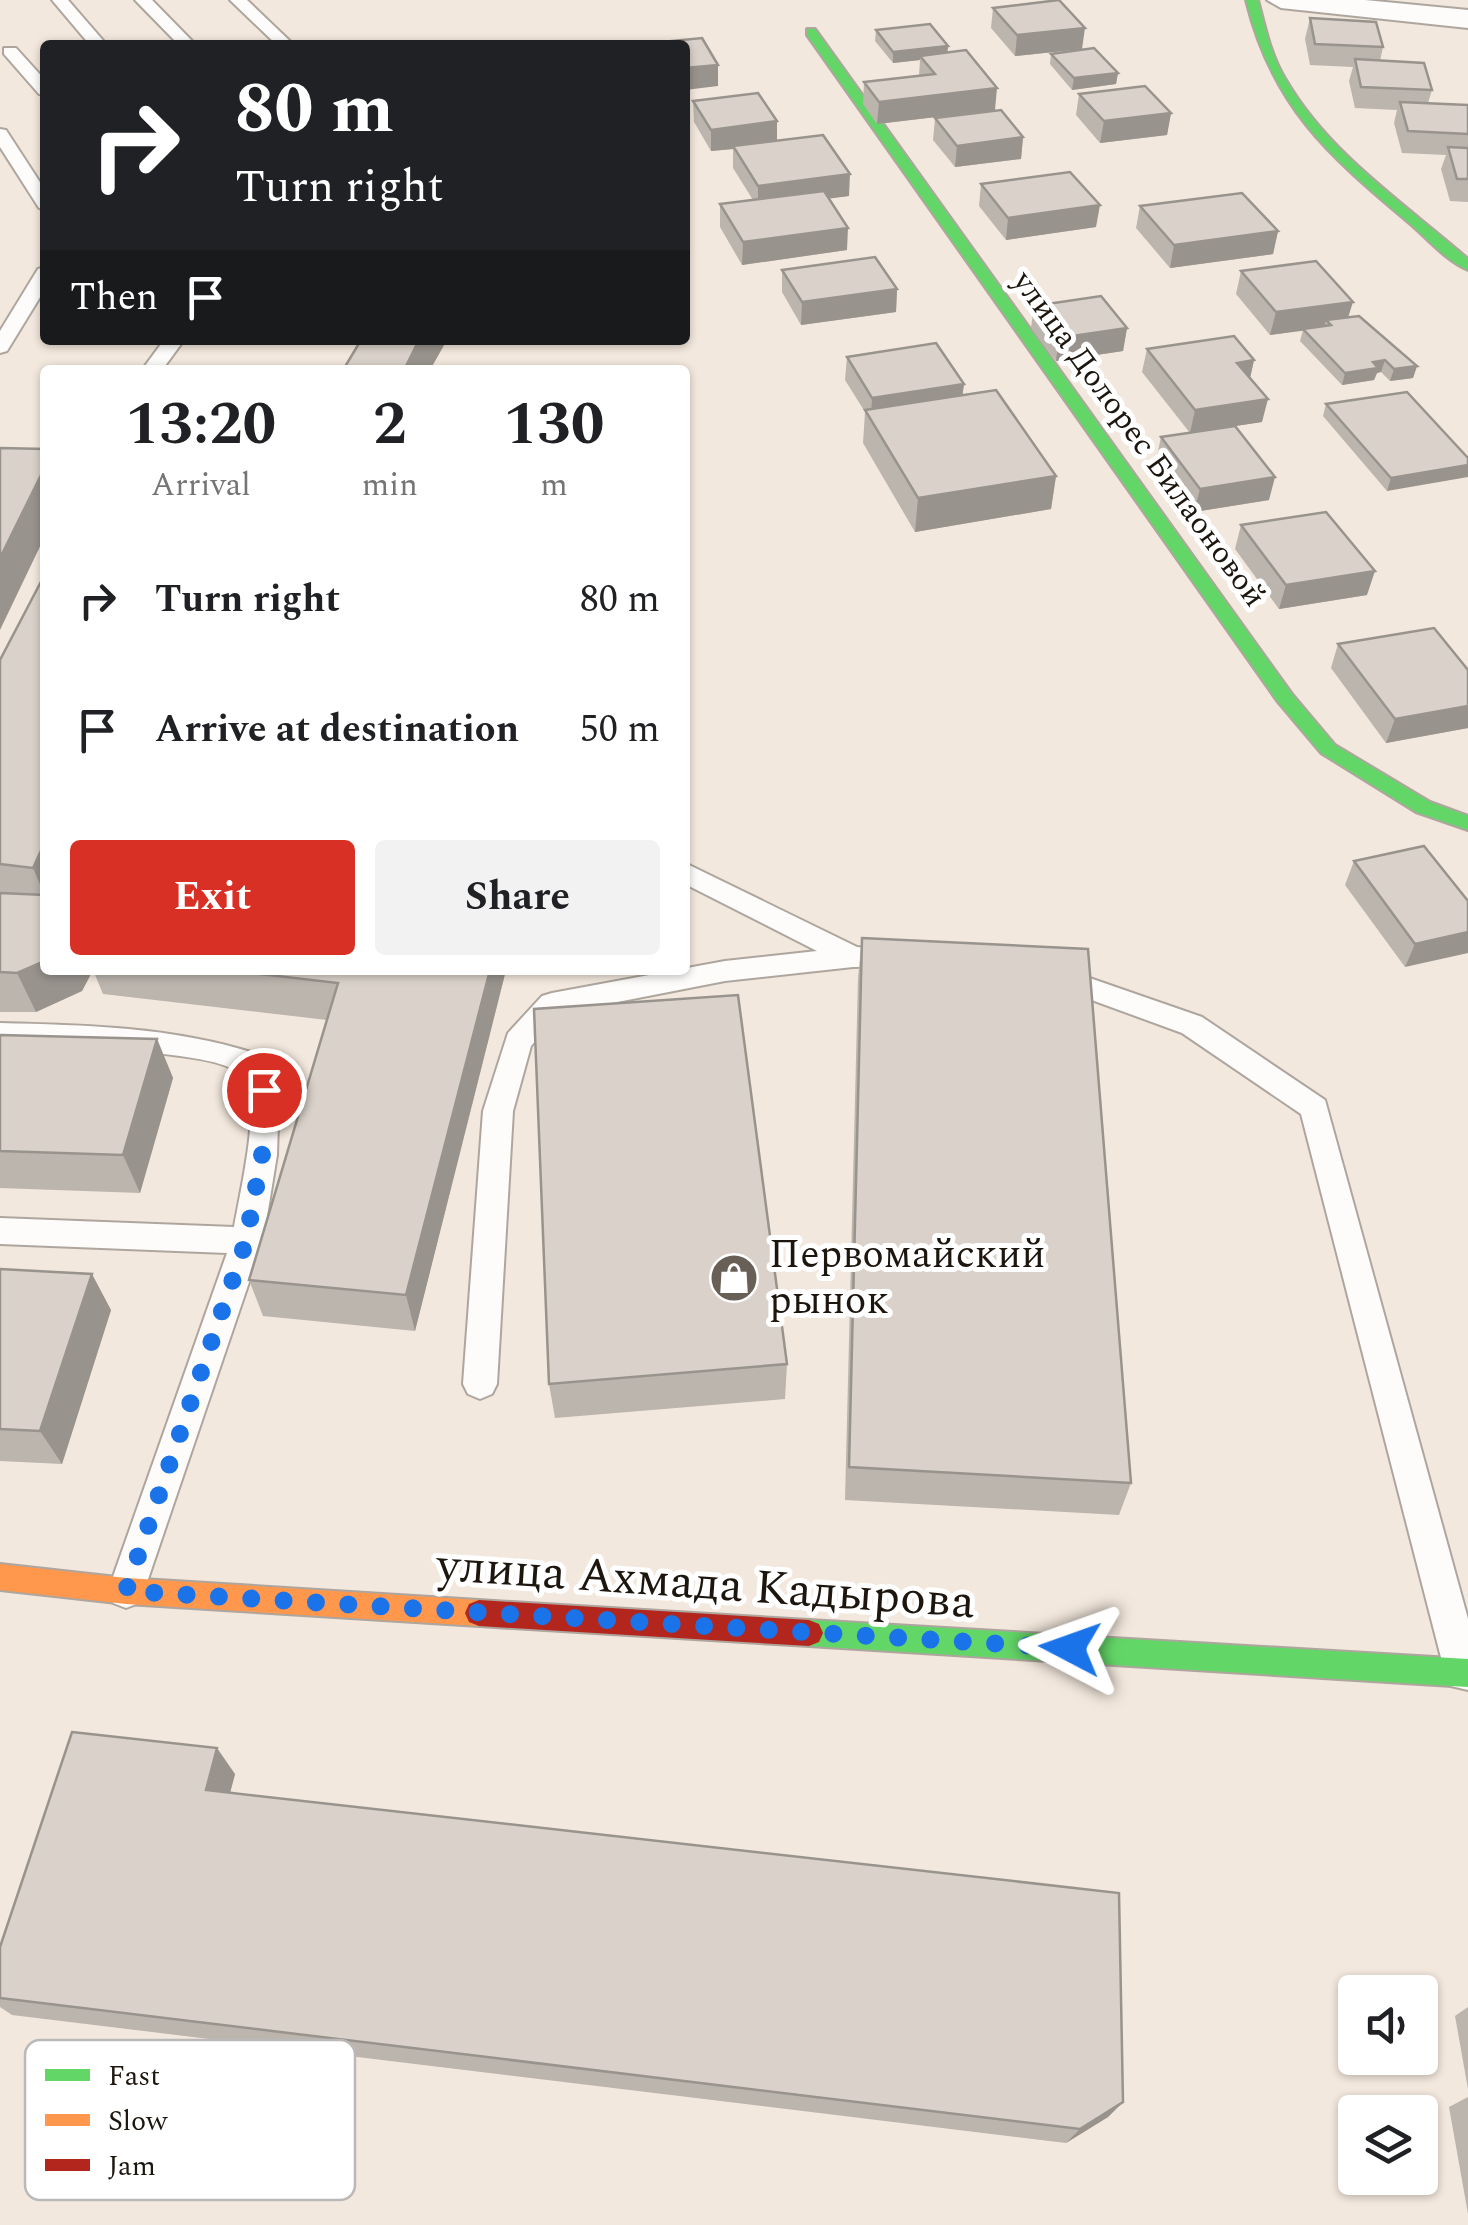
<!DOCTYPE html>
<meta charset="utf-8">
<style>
:root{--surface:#fff;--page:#f2f2f2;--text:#202124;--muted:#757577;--accent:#d93025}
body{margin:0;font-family:Spectral,serif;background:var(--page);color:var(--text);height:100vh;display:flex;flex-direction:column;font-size:38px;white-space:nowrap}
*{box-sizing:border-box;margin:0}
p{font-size:32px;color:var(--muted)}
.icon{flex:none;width:55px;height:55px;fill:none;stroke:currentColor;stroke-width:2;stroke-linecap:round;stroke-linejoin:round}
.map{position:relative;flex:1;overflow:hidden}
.panel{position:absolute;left:40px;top:365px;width:650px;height:610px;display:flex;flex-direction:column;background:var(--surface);border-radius:10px;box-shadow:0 2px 8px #0004}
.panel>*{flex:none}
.hud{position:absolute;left:40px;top:40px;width:650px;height:305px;border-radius:10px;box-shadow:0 2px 8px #0004;background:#202124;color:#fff;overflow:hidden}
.tools{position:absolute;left:1338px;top:1975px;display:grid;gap:20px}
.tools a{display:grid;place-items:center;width:100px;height:100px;border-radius:10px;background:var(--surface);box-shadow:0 2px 8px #0004;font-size:50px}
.pin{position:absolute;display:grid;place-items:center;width:85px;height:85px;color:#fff;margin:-42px;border:5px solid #fff;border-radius:50%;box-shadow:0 2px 10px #0007}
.me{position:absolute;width:110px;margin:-55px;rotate:274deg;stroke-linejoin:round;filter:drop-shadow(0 0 8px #0008)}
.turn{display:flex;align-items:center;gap:35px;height:210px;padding:0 30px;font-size:45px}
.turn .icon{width:130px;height:130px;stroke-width:2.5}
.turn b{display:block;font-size:70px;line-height:85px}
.then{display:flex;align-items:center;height:95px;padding:0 30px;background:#0003;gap:20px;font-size:38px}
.eta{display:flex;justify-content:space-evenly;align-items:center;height:170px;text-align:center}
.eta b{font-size:60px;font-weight:700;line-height:70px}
.cta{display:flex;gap:20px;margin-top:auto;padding:20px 30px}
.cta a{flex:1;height:115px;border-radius:10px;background:var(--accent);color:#fff;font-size:40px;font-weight:700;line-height:115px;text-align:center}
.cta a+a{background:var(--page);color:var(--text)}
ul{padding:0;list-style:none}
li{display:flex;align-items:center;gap:30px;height:130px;padding:0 30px}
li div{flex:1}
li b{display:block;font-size:38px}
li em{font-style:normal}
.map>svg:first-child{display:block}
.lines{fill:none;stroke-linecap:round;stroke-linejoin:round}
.lane-casing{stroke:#aea69e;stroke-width:4}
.street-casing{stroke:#aea69e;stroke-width:4}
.fast-casing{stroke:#aea69e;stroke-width:4}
.slow-casing{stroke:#aea69e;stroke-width:4}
.jam-casing{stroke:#aea69e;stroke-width:4}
.lane{fill:#fdfcfa;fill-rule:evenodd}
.street{fill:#fdfcfa;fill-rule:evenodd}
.fast{fill:#63d668;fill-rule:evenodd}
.slow{fill:#ff974d;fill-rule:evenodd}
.jam{fill:#b3261e;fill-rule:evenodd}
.wall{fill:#bbb5ae}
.shaded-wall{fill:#99938d}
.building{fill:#dad2ca;stroke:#99938d;stroke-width:2.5}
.route{stroke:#1a73e8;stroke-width:18;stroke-dasharray:0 32.4}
.labels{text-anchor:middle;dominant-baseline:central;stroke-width:10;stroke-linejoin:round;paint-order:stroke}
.far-street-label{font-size:32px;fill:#1d160f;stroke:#fff}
.poi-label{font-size:40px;fill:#1d160f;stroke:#fff;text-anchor:start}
.near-street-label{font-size:48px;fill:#1d160f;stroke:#fff}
.key{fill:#fff;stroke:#bbb9b7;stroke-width:2.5}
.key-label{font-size:28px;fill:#1d160f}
</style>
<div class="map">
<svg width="1468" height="2225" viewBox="0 0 1468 2225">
<rect width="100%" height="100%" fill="#f3e8dd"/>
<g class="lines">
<!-- lane casing -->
<g class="lane-casing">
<g id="lane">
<path d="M52,0H68L107,45H90Z"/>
<path d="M135,0H152L196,45H179Z"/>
<path d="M230,0H247L294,45H277Z"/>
<path d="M4,48H16L45,80V95L39,94L4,54Z"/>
<path d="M0,129L6,130L45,190V209L39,208L0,147Z"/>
<path d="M45,267V289L7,351L0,353V331L38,269Z"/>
<path d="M164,340H184L162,370H142Z"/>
<path d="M685,863L857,947L911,952L915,959L911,966L853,967L725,981L561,1013L531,1046L513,1111L497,1384L492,1394L480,1399L468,1394L463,1384L483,1111L508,1033L542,996L552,993L725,961L817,951L685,884Z"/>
<path d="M1055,966L1202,1017L1325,1100L1468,1619V1690L1451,1686L1445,1673L1301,1114L1182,1033L1045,983L1041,976L1045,969Z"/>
<path d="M0,1023C86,1025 172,1027 254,1053L279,1090L277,1155L263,1241L144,1591L139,1603L126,1608L113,1603L108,1591L227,1253L0,1244V1218L234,1227C239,1198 258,1117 248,1090C246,1086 239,1075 235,1071C212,1050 39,1046 0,1045Z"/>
</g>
</g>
<!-- street casing -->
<g class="street-casing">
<path id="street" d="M1267,0H1365L1468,10V28L1281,8Z"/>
</g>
<!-- fast casing -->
<g class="fast-casing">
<g id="fast">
<path d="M1246,0H1258C1265,27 1271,56 1286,80C1329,154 1405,204 1468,259V270C1446,261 1426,237 1408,222C1327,154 1272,106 1246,0Z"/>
<path d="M807,29H815L1292,694L1335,745L1430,802L1468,816V830L1416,812L1321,753L1278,702L807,35Z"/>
<path d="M809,1620L1468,1659V1687L809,1646L799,1642L795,1633L799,1624Z"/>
</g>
</g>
<!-- slow casing -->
<g class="slow-casing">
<path id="slow" d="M0,1564L126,1578L479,1600L489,1604L493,1613L489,1622L479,1626L126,1604L0,1590Z"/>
</g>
<!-- jam casing -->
<g class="jam-casing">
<path id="jam" d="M479,1600L809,1620L819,1624L823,1633L819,1642L809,1646L479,1626L469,1622L465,1613L469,1604Z"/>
</g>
<!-- lane -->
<use href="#lane" class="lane"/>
<!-- street -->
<use href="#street" class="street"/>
<!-- fast -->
<use href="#fast" class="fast"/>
<!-- slow -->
<use href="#slow" class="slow"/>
<!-- jam -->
<use href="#jam" class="jam"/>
</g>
<!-- wall -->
<g class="wall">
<path d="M993,8L1082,49L1015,56L991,28Z"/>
<path d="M1310,18L1383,47L1380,61L1432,90L1428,103L1468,105V202L1450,201L1441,169L1446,155L1402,153L1394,123L1397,110L1355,108L1349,81L1353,67L1310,65L1305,39Z"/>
<path d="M876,30L948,46L947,52L995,110L877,124L863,104L864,82L919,76L920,60L893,63L875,41Z"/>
<path d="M1051,54L1118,73L1116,84L1072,90L1050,64Z"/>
<path d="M1079,94L1171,113L1167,135L1100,143L1076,115Z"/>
<path d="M693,101L777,121V141L849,196L829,198L847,250L742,265L720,227V204L753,200L733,168V149L711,151L694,122Z"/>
<path d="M935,118L1023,137L1021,159L955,167L933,140Z"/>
<path d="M981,184L1096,227L1006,240L979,206Z"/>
<path d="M1140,206L1278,231L1273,254L1170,268L1136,228Z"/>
<path d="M782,270L897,289L896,312L801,325L782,292Z"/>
<path d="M1241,271L1349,317L1417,366L1413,378L1390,381L1381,372L1377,373L1374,380L1342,385L1300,341L1303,330L1270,335L1236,294Z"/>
<path d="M1034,306L1127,328L1123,351L1056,361L1031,328Z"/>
<path d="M1147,349L1254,360L1250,378L1262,422L1235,426L1269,500L1194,512L1156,461L1161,437L1190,433L1142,372Z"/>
<path d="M847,357L964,384L962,395L1056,476L1051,509L915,532L863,443L865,412L845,380Z"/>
<path d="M1326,404L1468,458L1387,491L1323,416Z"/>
<path d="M1241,525L1367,595L1279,609L1235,549Z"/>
<path d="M45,574V970H506L415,1331L263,1316L249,1280L327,1020L103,994L93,970L82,991L36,1012H0V660Z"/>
<path d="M1338,644L1468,670V728L1386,743L1331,668Z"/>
<path d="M1354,861L1468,901L1405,967L1345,885Z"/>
<path d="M862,938L1131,1483L1119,1515L845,1500L858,978Z"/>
<path d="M0,1035L157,1039L173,1078L140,1193L0,1188Z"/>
<path d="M0,1269L111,1310L62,1464L0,1461Z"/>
<path d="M787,1364L785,1399L555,1418L549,1384Z"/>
<path d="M235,1774L230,1793L1123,2102L1108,2117L1066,2143L12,2015L0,2007V1947Z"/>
<path d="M1468,2007V2089L1455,2016Z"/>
<path d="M1468,2097V2214L1449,2107Z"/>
</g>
<!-- shaded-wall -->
<g class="shaded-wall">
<path d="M1085,28L1082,49L1015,56L1017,35Z"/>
<path d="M948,46L947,57L920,56V60L893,63V52Z"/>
<path d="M718,65V86L685,90V68Z"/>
<path d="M1118,73L1116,84L1072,90L1074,78Z"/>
<path d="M997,88L995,110L877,124L879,102Z"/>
<path d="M1171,113L1167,135L1100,143L1104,121Z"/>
<path d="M777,121V143L733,146V149L711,151V130Z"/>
<path d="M1023,137L1021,159L955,167L957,146Z"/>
<path d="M850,174L849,196L758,208V186Z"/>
<path d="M1100,205L1096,227L1006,240L1008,218Z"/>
<path d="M848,228L847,250L742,265L743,242Z"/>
<path d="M1278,231L1273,254L1170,268L1174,245Z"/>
<path d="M897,289L896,312L801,325L802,302Z"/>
<path d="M1353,302L1346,324L1326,320L1324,328L1270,335L1276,312Z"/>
<path d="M1127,328L1123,351L1056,361L1059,338Z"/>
<path d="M419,340H447L430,370H404Z"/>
<path d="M1254,360L1249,383L1237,363Z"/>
<path d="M1385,360L1381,372L1377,373L1374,380L1342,385L1345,373L1373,362Z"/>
<path d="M1417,366L1413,378L1390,381L1394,369Z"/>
<path d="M964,384L961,407L871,421L872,398Z"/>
<path d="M1268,399L1262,422L1190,433L1195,410Z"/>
<path d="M1468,465V477L1387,491L1391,478Z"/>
<path d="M45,467V536L0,630V558Z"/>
<path d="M1056,476L1051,509L915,532L918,498Z"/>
<path d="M1275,477L1269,500L1194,512L1200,489Z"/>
<path d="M1375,571L1367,595L1279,609L1286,585Z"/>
<path d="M1468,706V728L1386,743L1395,719Z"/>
<path d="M45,842V896L33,868Z"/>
<path d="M1468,932V953L1405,967L1415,944Z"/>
<path d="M45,961V970H93L82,991L36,1012L17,973Z"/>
<path d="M490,970H506L415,1331L406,1295Z"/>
<path d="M157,1039L173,1078L140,1193L123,1155Z"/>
<path d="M92,1274L111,1310L62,1464L40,1431Z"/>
<path d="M217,1748L235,1774L224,1816L206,1790Z"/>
<path d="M1123,2102L1108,2117L1066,2143L1080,2129Z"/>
</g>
<!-- building -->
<g class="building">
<path d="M1059,0L1085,28L1017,35L993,8Z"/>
<path d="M1310,18L1376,22L1383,47L1315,44Z"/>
<path d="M930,24L948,46L893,52L876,30Z"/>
<path d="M702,38L718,65L685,68V45H632Z"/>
<path d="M1094,48L1118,73L1074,78L1051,54Z"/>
<path d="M966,50L997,88L879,102L864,82L935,74L920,56Z"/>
<path d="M1355,59L1424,63L1432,90L1361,87Z"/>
<path d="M1145,86L1171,113L1104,121L1079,94Z"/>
<path d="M758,93L777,121L711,130L693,101Z"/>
<path d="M1400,102L1468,105V134L1408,131Z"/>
<path d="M1001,110L1023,137L957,146L935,118Z"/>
<path d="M823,135L850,174L758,186L733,146Z"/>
<path d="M1448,147L1468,148V179H1457Z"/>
<path d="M1070,172L1100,205L1008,218L981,184Z"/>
<path d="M824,191L848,228L743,242L720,204Z"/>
<path d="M1242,193L1278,231L1174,245L1140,206Z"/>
<path d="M875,257L897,289L802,302L782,270Z"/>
<path d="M1316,261L1353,302L1276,312L1241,271Z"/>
<path d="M1101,296L1127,328L1059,338L1034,306Z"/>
<path d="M1359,316L1417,366L1394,369L1385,360L1373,362L1378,368L1345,373L1303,329L1331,325L1326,320Z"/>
<path d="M1234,336L1254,360L1237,363L1268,399L1195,410L1147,349Z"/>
<path d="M361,340H419L404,370H343Z"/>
<path d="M936,343L964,384L872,398L847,357Z"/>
<path d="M996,390L1056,476L918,498L865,410Z"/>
<path d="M1407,392L1468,458V465L1391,478L1326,404Z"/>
<path d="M1235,426L1275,477L1200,489L1161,437Z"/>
<path d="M0,448L45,449V467L0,558Z"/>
<path d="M1326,512L1375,571L1286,585L1241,525Z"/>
<path d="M45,574V842L33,868L0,864V660Z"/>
<path d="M1434,628L1468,670V706L1395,719L1338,644Z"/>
<path d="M1424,846L1468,901V932L1415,944L1354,861Z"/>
<path d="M0,893L45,895V961L17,973L0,972Z"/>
<path d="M862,938L1088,949L1131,1483L849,1467Z"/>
<path d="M226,970H490L406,1295L249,1280L338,983Z"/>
<path d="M738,995L787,1364L549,1384L534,1009Z"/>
<path d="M0,1035L157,1039L123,1155L0,1151Z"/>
<path d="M0,1269L92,1274L40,1431L0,1429Z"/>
<path d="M72,1732L217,1748L206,1790L1119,1893L1123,2102L1080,2129L0,1998V1947Z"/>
</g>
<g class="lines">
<!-- route -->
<path class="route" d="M264,1090L262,1155L246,1241L126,1591L1070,1648"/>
</g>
<!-- icons -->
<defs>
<g id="shop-disc" transform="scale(2.5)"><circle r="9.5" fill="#686057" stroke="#fff"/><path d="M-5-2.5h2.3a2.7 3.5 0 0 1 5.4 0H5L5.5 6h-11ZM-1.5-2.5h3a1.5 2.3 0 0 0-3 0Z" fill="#fff"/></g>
</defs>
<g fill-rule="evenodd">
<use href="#shop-disc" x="734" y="1278"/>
</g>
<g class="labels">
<!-- far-street labels -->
<g class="far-street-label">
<text transform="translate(1139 439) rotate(54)">улица Долорес Билаоновой</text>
</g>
<!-- poi labels -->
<g class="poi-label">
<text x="769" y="1255">Первомайский<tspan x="769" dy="46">рынок</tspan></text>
</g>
<!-- near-street labels -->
<g class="near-street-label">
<text transform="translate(706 1584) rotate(4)">улица Ахмада Кадырова</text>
</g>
</g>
<!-- legend -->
<rect x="25" y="2040" width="330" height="160" rx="15" class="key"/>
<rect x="45" y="2069" width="45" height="12" fill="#63d668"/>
<rect x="45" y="2114" width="45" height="12" fill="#ff974d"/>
<rect x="45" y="2159" width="45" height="12" fill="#b3261e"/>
<g class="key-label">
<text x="108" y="2085">Fast</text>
<text x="108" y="2130">Slow</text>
<text x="108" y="2175">Jam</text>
</g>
</svg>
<div class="tools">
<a><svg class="icon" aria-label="sound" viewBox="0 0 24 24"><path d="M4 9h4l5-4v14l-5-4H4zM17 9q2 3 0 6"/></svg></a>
<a><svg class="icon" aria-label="layers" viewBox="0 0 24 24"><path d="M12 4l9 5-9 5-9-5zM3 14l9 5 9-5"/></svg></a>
</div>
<div class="pin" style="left:264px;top:1090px;background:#d93025"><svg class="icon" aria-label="arrive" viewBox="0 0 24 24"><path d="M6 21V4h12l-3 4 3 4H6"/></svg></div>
<svg class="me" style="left:1070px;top:1648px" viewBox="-20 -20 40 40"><path d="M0-17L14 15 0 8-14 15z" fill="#1a73e8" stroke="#fff" stroke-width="4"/></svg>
<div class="hud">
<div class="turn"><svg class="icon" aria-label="right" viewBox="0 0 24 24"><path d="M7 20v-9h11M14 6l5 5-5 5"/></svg><div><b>80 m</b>Turn right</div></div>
<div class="then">Then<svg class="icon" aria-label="arrive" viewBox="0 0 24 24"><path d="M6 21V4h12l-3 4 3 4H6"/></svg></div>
</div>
<section class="panel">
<div class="eta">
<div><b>13:20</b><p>Arrival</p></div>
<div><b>2</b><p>min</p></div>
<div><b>130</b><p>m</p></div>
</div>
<ul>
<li><svg class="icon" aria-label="right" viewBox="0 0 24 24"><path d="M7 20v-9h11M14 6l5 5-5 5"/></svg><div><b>Turn right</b></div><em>80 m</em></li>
<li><svg class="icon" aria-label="arrive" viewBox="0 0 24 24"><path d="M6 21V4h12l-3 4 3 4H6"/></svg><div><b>Arrive at destination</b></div><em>50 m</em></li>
</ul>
<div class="cta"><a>Exit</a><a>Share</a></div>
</section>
</div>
